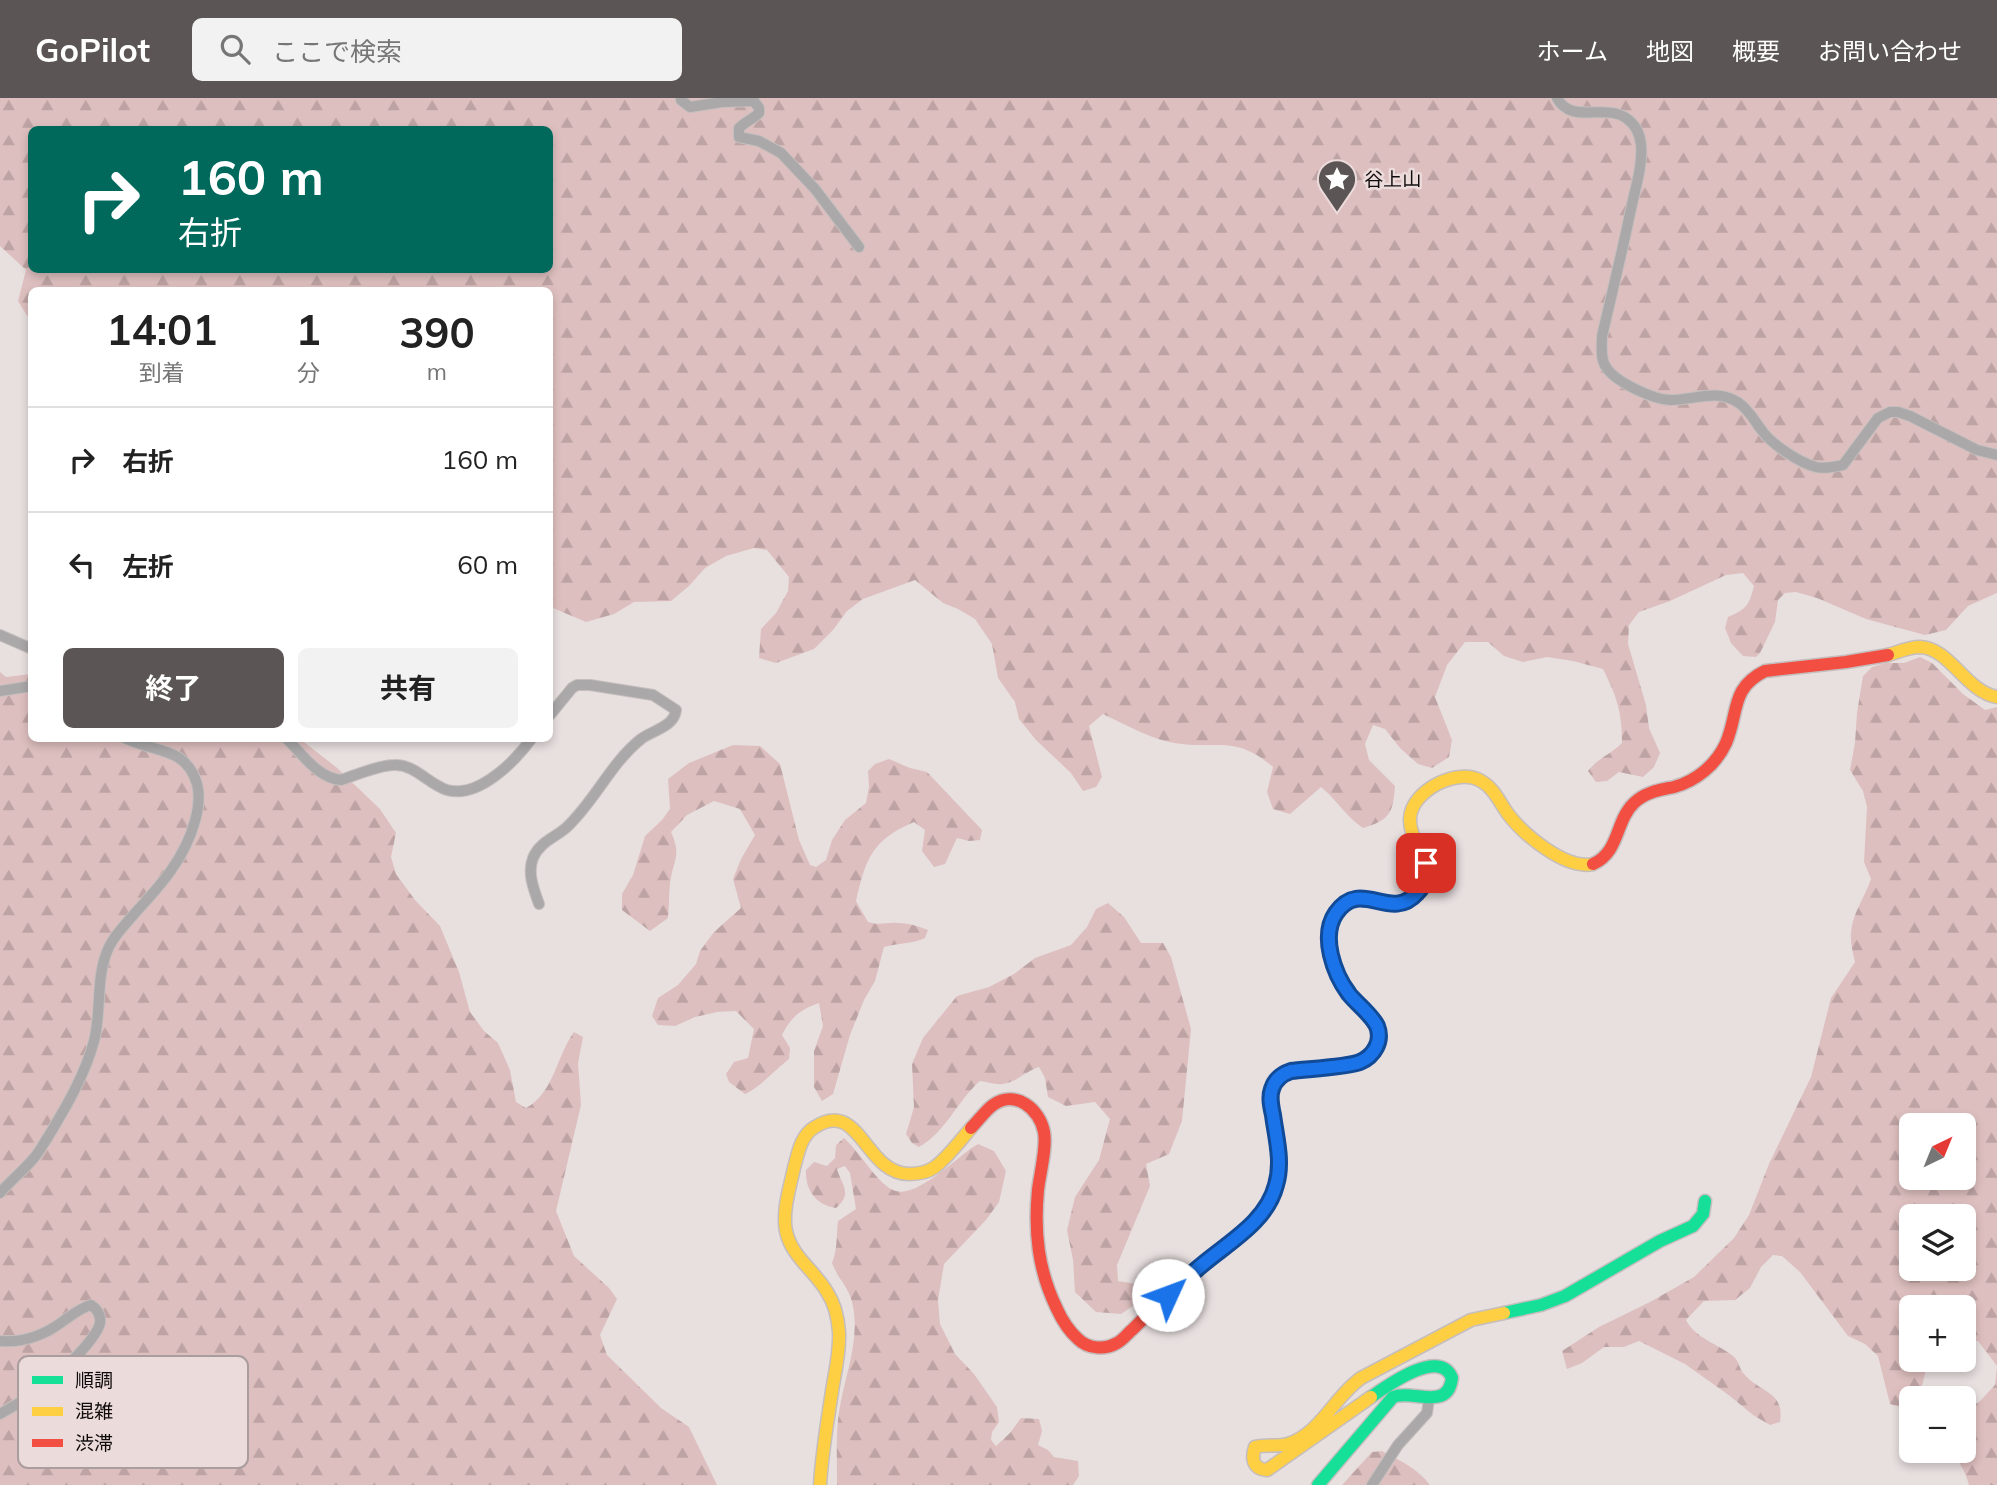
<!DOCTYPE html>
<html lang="ja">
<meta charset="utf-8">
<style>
:root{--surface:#fff;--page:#f2f2f2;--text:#222;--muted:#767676;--line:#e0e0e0;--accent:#5c5555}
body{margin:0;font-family:Mulish,"Noto Sans JP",sans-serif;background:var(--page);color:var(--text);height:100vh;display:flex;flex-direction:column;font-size:26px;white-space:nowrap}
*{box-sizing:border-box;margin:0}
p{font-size:23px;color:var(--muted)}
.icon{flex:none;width:38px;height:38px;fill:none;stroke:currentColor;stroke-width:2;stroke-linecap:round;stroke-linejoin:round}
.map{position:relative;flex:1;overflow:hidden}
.side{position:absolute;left:28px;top:189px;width:525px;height:455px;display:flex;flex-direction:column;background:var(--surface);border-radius:10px;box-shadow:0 4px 10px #0003}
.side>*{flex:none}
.top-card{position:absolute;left:28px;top:28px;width:525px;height:147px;border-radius:10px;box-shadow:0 4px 10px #0003;background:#00695c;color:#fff;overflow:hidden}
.needle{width:46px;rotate:43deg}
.tools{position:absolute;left:1899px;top:1015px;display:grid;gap:14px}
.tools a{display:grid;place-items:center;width:77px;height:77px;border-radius:10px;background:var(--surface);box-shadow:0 4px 10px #0003;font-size:35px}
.pin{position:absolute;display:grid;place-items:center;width:60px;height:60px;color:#fff;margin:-30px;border-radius:14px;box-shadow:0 4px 10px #0006}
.me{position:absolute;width:77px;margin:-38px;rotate:47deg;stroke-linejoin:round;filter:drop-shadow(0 0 5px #0008)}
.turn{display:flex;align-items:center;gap:24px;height:147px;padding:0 35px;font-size:32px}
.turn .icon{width:91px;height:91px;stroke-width:2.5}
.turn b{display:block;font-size:49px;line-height:60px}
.eta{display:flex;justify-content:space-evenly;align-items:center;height:119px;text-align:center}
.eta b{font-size:42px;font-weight:700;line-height:49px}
.action{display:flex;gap:14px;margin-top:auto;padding:14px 35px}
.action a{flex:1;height:80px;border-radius:10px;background:var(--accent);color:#fff;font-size:28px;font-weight:700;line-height:80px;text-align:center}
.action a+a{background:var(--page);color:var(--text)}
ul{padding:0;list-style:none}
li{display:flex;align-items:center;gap:21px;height:105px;padding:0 35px;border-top:2px solid var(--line)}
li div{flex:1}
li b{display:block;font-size:26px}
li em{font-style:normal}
header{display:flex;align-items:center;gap:42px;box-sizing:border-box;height:98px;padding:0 35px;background:var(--accent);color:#fff}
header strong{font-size:33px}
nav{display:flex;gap:38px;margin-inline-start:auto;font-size:24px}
.search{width:490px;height:63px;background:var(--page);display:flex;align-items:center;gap:18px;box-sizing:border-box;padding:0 24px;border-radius:10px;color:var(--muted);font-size:26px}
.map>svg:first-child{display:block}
.forest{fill:url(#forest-firs);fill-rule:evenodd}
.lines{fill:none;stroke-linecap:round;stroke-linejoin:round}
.street-casing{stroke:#c5bebe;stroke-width:12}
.fast-casing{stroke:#c5bebe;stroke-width:15}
.slow-casing{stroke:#c5bebe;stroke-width:15}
.jam-casing{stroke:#c5bebe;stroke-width:15}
.street{stroke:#aba8a9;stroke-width:10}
.fast{stroke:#16e098;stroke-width:12}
.slow{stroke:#ffcf43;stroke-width:12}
.jam{stroke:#f24e42;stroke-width:12}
.route-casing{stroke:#114b97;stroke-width:18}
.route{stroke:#1a73e8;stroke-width:12}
.labels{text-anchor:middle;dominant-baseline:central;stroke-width:5;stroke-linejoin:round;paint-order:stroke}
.poi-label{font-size:19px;fill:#100b0b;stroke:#ecdbdb;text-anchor:start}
.key{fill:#ecdbdb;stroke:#aa9d9d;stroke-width:2}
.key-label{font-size:19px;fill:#100b0b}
</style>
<header>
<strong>GoPilot</strong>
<div class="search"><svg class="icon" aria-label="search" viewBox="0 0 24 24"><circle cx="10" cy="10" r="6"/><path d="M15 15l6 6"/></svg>ここで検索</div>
<nav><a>ホーム</a><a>地図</a><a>概要</a><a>お問い合わせ</a></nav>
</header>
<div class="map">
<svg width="1997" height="1387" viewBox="0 0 1997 1387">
<defs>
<pattern id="forest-firs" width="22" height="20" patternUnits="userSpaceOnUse" patternTransform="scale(1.75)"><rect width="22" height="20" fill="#debfbf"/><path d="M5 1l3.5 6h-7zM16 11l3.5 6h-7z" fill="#bda3a3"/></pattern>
</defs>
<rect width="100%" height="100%" fill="#e8dfdf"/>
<!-- forest -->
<g class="forest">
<path d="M0,0H1997V495L1968,508L1946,532L1925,537L1866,521L1817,500L1796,494L1785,495L1778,502L1775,524L1760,555L1756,559L1743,558L1731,545L1725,530L1728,519C1747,511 1749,507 1754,488L1743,475L1726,477L1670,503L1639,514L1629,527L1628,546L1646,607L1649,630L1660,655L1654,669L1643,679L1619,674L1607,683L1596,684L1588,673C1597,661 1611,656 1622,645C1622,614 1617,599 1603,571L1573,563L1547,559L1523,564L1504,558L1488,544H1465L1447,567L1435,599L1452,642L1449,659L1432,670L1418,666L1400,650L1385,631L1373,627L1365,646L1369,662L1395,688C1393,715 1390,722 1363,730C1346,719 1337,702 1321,689L1290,716L1273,711L1267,694L1273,669C1235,636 1217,652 1174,645C1151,641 1124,626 1103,616L1089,628L1102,679L1096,689L1083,693L1071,675L1036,642L1019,621L1015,604L998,580L992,546L975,521L958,511L943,505L915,482L863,501L847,513L833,532L814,551L776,565L759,560L761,531L776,515L788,493L789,479L767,452L754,450L726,458L705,470L689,488L671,503L634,504L614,516L586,524L553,510L550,507V192H32L31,224L18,203L26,172L0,148ZM32,32H550V172H32Z"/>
<path d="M1920,559L1932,565L1963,596L1985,612L1997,609V1387H1969C1966,1375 1958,1358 1947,1353H1964V1314L1980,1303L1995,1287L1997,1268L1978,1243L1964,1244V1209H1911V1262H1932C1923,1272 1924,1288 1918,1300H1911V1308L1907,1311L1890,1306L1878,1258L1865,1246L1848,1238L1800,1174L1782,1158L1773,1157L1761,1169L1750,1190L1735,1202L1704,1203L1686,1222C1695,1240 1718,1246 1733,1258C1739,1262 1739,1271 1744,1276C1760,1295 1785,1293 1780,1324L1770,1327L1753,1317L1730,1298L1685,1266L1639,1243L1624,1249H1604L1582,1265L1567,1271L1562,1253L1599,1229L1650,1204L1694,1179L1734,1140L1749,1117L1769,1066L1811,979L1831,900L1855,864C1853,855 1850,845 1851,835C1852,816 1865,799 1871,781L1864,764L1867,709L1863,693L1850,672L1855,645L1857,615L1863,578L1872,569L1885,565H1904ZM1964,1027V1080H1911V1027ZM1964,1118V1171H1911V1118Z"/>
<path d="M0,574L6,579L31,576L32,640L300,641L336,669L380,711L396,735L391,759L396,776L415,802L440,828L459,874L470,914L484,933L498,945L510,972L516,1004L526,1010C554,995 556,959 574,934L583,939L578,965L581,1007L556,1113L574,1158L609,1190L617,1201L600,1237L607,1257L661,1310L689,1329L717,1387H0Z"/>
<path d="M733,647L760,648L780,666L799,742L810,767L816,769L826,762L832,742L845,722L866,705L869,689L868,673L875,666L889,661L910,670L927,674L982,732L980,742L969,743L957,740L945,766L934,769L922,753L925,732L914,724C872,742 866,760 856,803L868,824C882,828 885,824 898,825C908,825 918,828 928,832L925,840C912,846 898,845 884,849L875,883L864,902L850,937L833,996L822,1003L814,989V953L823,928L819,905C801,911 790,920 782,937L790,950L789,961C776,971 758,991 745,996L729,984L726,976L734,964L748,960L754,931L736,913L717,914L695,919L675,928L658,927L652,918L658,900L678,887L696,866L700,853L714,834L741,810L733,781L741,761L755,737L740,711L714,703L687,717L671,734C682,758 673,762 670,785C669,797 669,809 668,820L650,833L622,812V796L633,777L645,738L662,722L670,711L668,681L689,665Z"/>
<path d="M1108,805L1124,819L1141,845H1163L1171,859L1191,931L1182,1023L1169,1056L1146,1066L1150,1088L1117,1167L1118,1183L1136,1186L1146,1176L1154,1180L1149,1197L1121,1216L1096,1214L1075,1194L1073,1162L1067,1132L1075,1099L1099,1062L1110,1021L1095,1004L1066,1008L1048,999L1045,980L1039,969C1026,973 1017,984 1003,986C996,987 987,984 980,983C957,1003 946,1034 919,1049L912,1045L906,1036L914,1009L912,966L923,940L957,898L989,889L1014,876L1035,860L1071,847L1087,829L1096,811Z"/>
<path d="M844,1040C859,1053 877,1085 893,1092C916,1103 958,1057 978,1046L994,1053L1006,1073L999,1104L986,1122L944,1166L938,1202L940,1226L955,1256L974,1276L997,1309L999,1324L992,1334L991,1342L996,1348L1010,1335L1021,1320L1039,1321L1042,1333L1038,1347L1048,1352L1054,1359L1078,1363L1079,1378L1073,1387H837C837,1365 836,1343 838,1322C842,1282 862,1244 852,1204C849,1190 837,1179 832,1165C838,1150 836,1139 838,1123L856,1111L850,1075L845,1068L837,1071C842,1088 853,1095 836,1110C816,1107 805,1092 806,1072L814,1064L827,1068L835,1060L836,1047Z"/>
<path d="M1382,1353C1401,1363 1417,1370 1430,1387H1342L1372,1354Z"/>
</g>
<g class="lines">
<!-- street casing -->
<g class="street-casing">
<g id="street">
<path d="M681,0V2L690,9L722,4L754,3L759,10V15C753,21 745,24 739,30V39L759,43L781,55L815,91L859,149"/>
<path d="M1557,0C1572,27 1604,5 1626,20C1635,26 1640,36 1641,47C1643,67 1635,91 1631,111C1622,154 1612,196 1602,238C1602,248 1600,261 1606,269C1615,284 1654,302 1671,302C1695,302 1717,290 1739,305C1750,313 1755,324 1763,334C1773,347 1800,365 1816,369C1824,371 1834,369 1843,367L1878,320L1890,314H1898L1910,318L1977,352L1997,357"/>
<path d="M0,537L32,551"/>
<path d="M0,593L32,588"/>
<path d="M286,640C302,656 318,680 341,682C356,677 379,667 394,667C415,666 428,686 447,692C479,701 516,662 532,640"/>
<path d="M539,806C534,792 527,775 533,760C540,743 557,739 568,728C596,701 611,665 641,641C653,632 674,629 676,612L653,597L590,587H577L572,590L550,617"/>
<path d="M0,1095C10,1083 23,1073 33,1061C39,1055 43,1046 48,1039C66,1009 85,977 94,943C102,913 95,878 109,849C115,836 126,826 135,815C161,787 185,760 195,723C198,712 200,697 197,686C186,648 154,655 125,640"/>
<path d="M0,1243C24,1245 43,1238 62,1224C72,1217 80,1210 91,1207C97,1211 101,1217 100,1225C97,1241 56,1280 42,1290C29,1299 14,1308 0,1316"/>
<path d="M1372,1387L1398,1347L1427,1315L1429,1301"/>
</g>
</g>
<!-- fast casing -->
<g class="fast-casing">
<g id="fast">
<path d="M1504,1215L1541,1207L1565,1198L1660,1143L1693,1128L1703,1116L1705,1103"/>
<path d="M1318,1387L1393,1299C1413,1291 1448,1314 1452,1280C1440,1249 1387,1288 1371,1299"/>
</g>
</g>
<!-- slow casing -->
<g class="slow-casing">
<g id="slow">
<path d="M1888,557C1898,554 1909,549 1920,549C1950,550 1965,593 1997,599"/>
<path d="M1426,776C1426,756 1409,740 1410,720C1412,692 1458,669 1481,683C1494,690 1500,705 1508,716C1524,737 1566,772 1593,766"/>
<path d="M1171,1194L1250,1129L1267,1109L1276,1087L1279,1067L1271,1004L1272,991L1277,982L1288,975L1311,971"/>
<path d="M1371,1299L1267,1372C1253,1371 1251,1361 1255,1349C1266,1346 1277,1349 1288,1346C1320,1336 1335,1298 1361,1280L1471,1222L1504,1215"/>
<path d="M820,1387C822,1353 828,1320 833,1287C836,1270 840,1252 839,1234C838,1220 835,1206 827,1194C815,1173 791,1158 786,1133C782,1113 790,1089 794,1070C798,1055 801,1037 815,1029C860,1000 865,1076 909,1076C918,1076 928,1074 935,1069C948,1059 960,1043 971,1030"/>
</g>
</g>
<!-- jam casing -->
<g class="jam-casing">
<g id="jam">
<path d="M1593,766C1620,754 1615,723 1634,705C1645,694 1660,692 1674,689C1696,683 1716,667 1726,645C1739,615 1730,590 1765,573L1846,564L1888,557"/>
<path d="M1311,971C1339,969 1400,964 1371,921C1362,907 1348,897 1340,883C1332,869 1328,852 1329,836C1330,827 1333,819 1338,811C1359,783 1393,822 1417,795C1422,790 1425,784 1426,776"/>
<path d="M971,1030C978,1023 985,1013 993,1007C1015,991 1040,1011 1044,1034C1047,1049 1040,1075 1038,1092C1034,1134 1038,1172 1057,1211C1062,1222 1069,1233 1078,1241C1088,1251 1105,1252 1117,1245C1123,1242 1128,1235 1133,1231C1146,1218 1158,1206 1171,1194"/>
</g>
</g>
<!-- street -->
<use href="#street" class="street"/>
<!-- fast -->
<use href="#fast" class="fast"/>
<!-- slow -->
<use href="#slow" class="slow"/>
<!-- jam -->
<use href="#jam" class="jam"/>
</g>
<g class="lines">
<!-- route casing -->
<g class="route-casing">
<path id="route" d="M1168,1197C1177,1189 1186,1180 1196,1172C1225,1146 1266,1126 1276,1087C1283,1064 1276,1040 1273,1017C1271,1008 1269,999 1272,991C1275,981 1282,976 1291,973C1307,971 1348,969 1360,964C1374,958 1383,943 1377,928C1371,916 1357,906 1349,896C1334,876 1320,838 1336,815C1361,779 1390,825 1417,795C1426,786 1427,778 1426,765"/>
</g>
<!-- route -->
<use href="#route" class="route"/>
</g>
<!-- icons -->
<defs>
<g id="sight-pin" transform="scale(2.0125)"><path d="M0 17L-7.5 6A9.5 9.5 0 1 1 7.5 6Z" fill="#5c5555" stroke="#ecdbdb"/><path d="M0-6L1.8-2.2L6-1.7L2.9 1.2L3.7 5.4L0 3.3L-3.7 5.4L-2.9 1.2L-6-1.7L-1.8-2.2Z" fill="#fff"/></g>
</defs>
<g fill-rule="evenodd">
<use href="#sight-pin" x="1337" y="81"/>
</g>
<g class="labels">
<!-- poi labels -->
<g class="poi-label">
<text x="1364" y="81">谷上山</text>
</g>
</g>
<!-- legend -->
<rect x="18" y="1258" width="230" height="112" rx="10" class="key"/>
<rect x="32" y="1278" width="31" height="8" fill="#16e098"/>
<rect x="32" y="1309" width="31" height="9" fill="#ffcf43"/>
<rect x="32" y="1341" width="31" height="8" fill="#f24e42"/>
<g class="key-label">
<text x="75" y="1289">順調</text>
<text x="75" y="1320">混雑</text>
<text x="75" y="1352">渋滞</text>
</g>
</svg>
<div class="tools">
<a><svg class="needle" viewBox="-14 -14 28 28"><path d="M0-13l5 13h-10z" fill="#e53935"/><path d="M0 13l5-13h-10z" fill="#767676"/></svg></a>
<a><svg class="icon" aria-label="layers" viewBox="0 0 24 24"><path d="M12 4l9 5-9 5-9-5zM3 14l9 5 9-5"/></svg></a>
<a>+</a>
<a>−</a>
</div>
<div class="pin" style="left:1426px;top:765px;background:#d93025"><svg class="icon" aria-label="arrive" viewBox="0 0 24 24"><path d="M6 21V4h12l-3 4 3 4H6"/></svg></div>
<svg class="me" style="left:1168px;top:1197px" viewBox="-20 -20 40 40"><circle r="19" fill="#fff"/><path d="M0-13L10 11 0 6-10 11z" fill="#1a73e8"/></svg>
<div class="top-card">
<div class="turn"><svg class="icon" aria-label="right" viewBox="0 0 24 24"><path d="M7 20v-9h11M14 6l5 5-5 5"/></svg><div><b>160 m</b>右折</div></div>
</div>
<section class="side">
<div class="eta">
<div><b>14:01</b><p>到着</p></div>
<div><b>1</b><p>分</p></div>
<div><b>390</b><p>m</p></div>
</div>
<ul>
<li><svg class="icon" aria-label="right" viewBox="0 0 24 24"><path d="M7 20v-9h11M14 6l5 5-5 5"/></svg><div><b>右折</b></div><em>160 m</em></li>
<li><svg class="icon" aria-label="left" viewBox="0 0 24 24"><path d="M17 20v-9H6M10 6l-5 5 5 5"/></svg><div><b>左折</b></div><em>60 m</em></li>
</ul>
<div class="action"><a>終了</a><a>共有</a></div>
</section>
</div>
